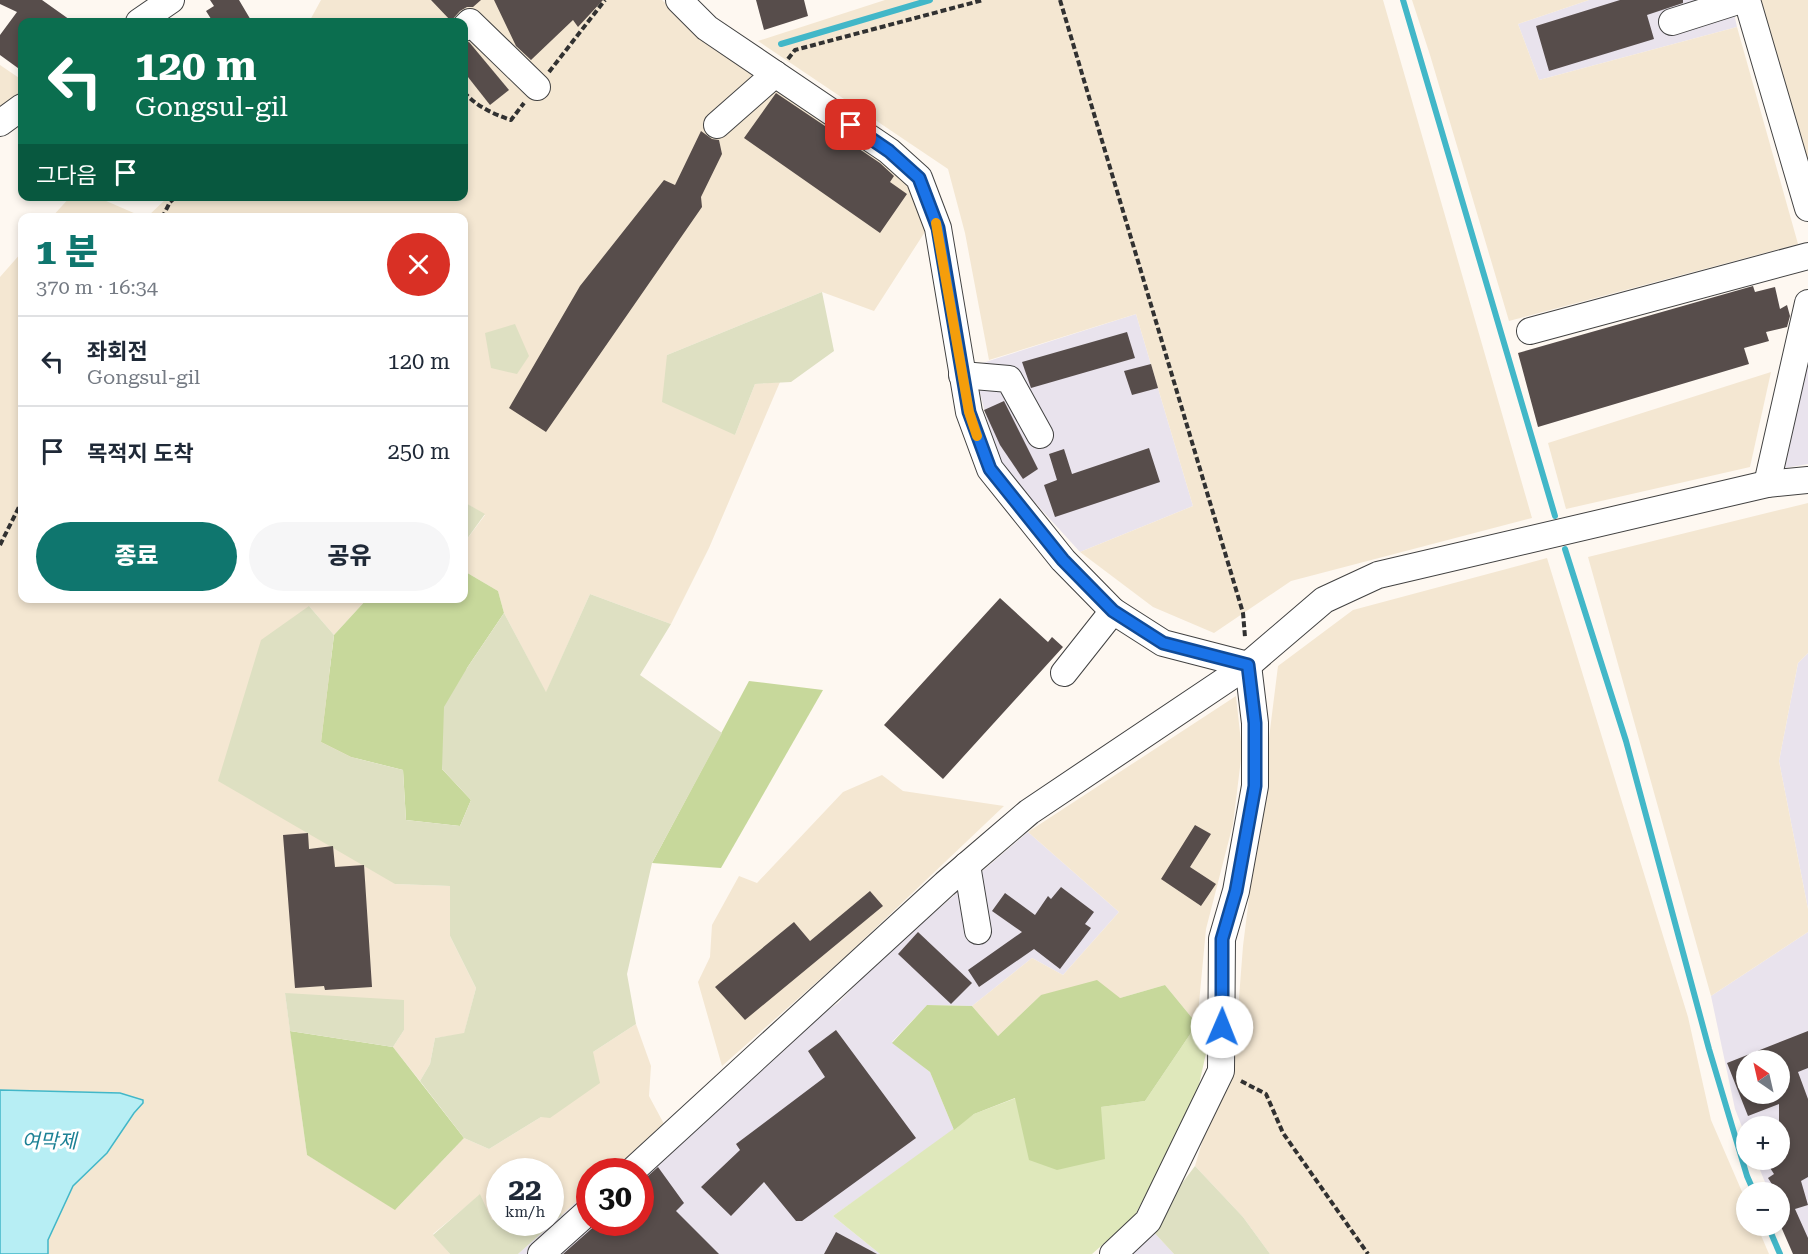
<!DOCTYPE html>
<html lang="ko">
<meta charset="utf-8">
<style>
:root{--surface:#fff;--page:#f6f6f7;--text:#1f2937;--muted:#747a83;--line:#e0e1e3;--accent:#0f766e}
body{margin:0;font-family:"Roboto Serif","Noto Sans KR",serif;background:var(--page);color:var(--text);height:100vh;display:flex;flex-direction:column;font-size:22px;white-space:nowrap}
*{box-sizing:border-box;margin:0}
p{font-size:20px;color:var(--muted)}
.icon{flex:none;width:33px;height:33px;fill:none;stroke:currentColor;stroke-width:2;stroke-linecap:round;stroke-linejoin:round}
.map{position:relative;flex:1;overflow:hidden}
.sheet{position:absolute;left:18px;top:213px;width:450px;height:390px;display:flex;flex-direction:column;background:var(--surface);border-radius:12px;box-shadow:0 3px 9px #0003}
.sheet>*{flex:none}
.hud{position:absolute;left:18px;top:18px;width:450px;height:183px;border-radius:12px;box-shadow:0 3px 9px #0003;background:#0b6e4f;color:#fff;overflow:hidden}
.needle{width:39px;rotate:326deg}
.buttons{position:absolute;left:1736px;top:1050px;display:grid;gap:12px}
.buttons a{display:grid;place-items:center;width:54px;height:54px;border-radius:50%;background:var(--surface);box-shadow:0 3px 9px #0003;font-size:30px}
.speed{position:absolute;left:486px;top:1158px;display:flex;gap:12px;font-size:30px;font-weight:700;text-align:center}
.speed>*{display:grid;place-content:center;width:78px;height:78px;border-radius:50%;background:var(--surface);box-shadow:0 3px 9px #0003;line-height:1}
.speed small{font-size:15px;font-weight:400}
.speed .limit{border:9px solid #d22;background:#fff;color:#111}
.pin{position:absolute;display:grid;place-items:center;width:51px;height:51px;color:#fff;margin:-26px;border-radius:12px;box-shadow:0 3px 9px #0006}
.me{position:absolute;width:66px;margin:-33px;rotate:1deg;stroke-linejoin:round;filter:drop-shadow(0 0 4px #0008)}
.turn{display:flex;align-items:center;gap:21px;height:126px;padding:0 18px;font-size:27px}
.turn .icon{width:78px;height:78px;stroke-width:2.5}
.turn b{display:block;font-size:42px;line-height:51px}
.then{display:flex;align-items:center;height:57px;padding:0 18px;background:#0003;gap:12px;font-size:22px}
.round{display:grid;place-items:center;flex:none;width:63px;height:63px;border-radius:32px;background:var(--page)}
.summary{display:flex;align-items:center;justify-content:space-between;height:102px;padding:0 18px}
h1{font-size:36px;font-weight:800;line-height:45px;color:var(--accent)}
.cta{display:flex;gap:12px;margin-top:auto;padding:12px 18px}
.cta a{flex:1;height:69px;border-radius:36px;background:var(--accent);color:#fff;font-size:24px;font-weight:800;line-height:69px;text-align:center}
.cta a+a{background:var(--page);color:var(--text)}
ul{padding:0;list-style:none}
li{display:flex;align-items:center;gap:18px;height:90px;padding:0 18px;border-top:2px solid var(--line)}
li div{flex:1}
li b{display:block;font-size:22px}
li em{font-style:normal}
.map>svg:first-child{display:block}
.industrial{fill:#e9e3ed;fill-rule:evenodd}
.farmland{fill:#f4e7d2}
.green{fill:#dfe8bb}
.forest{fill:#c7d89b}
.cemetery{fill:#dee0c2}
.water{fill:#b7eef4;stroke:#42b7c8;stroke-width:1.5}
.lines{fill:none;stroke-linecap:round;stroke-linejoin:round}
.stream{stroke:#42b7c8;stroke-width:6}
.building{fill:#574d4b;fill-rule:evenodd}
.minor-casing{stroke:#424242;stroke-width:28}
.path{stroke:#313131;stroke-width:4;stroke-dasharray:6 3;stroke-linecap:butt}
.minor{stroke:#fff;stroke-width:26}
.route-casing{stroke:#114b97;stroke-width:15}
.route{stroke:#1a73e8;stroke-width:10}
.slow{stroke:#f59e0b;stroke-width:10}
.labels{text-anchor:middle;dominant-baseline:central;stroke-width:6;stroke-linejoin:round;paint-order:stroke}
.water-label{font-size:20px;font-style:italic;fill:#1c8195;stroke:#fff}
</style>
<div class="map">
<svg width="1808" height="1254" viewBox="0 0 1808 1254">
<rect width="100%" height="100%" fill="#fef8f1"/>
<!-- industrial -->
<g class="industrial">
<path d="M1589,0H1731L1737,27L1539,80L1518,24Z"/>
<path d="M1136,314L1193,506L1080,552L998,462L973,366Z"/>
<path d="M1808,340V464L1785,468Z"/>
<path d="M1808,653V909L1779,761L1798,663Z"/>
<path d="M1028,832L1119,912L1063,975L1032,958L972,1006L927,1005L892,1042L930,1072L954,1130L833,1216L880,1254H518L589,1190L590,1222H640V1172L611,1171L664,1124L838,1003L886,954Z"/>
<path d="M1808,932V1254L1779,1192H1769L1756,1160H1779V1126H1746V1137L1735,1109L1711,996ZM1746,1060H1779V1094H1746Z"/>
<path d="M1149,1227L1174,1254H1122Z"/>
</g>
<!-- farmland -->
<g class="farmland">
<path d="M321,0H662L703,39L913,179L930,224L874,311L822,292L667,355L735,435L755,384L780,382L709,548L671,624L590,594L546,693L504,613L498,591L464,571V543L485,515L464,502V218H146L168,197L464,196V22H309Z"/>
<path d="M885,0H1383L1532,518L1291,581L1214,633L1153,607L1080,552L1193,506L1136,314L989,360L965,233L948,169L758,41Z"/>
<path d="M1412,0H1589L1518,24L1539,80L1737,27L1798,244L1509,321L1430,55Z"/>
<path d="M1757,0H1808V185Z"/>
<path d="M0,65L22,80V90L0,109Z"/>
<path d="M71,196L97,197L143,217H52Z"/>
<path d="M22,252V598L367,599L334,635L309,606L395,884L450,886V936L476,988L464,1034L435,1038L430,1064L420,1081L393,1047L404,1030L285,993L307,1155L396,1209L464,1138L489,1149L541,1117L593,1052L636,1024L651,1066L649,1096L664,1124L611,1171L590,1172L589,1190L562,1215L551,1202L550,1172H500L499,1214L492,1220L480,1195L433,1234L450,1254H48V1240L73,1186L107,1153L134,1113L143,1103L120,1093L0,1090V277Z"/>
<path d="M1771,372L1750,467L1566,509L1548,443Z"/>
<path d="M1808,503V653L1798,663L1779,761L1808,909V932L1711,996L1588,557Z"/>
<path d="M1547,558L1688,1017L1711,1120L1746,1201V1226H1757L1769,1254H1270L1243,1217L1195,1166L1237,1024L1243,946L1278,666L1353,610Z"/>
<path d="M1236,696L1242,751L1233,824L1206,929L1197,1024L1165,985L1120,998L1041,995L998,1036L972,1006L1032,958L1063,975L1119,912L1028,832Z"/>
<path d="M882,775L903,791L1004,806L845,957L722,1066L698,982L710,957L712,925L739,876L757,883L843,792Z"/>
</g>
<!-- green -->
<path class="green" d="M1197,1024L1211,1031L1196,1098L1134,1217L1092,1254H880L833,1216L974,1114L1016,1098L1101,1107L1145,1101Z"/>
<!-- forest -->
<g class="forest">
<path d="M464,571L498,591L504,613L467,668L442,769L471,800L460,826L406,820L403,770L351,757L321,742L334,635L367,599L392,598L414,601L417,599L464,598Z"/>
<path d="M749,681L823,690L721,868L652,863Z"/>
<path d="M1097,980L1120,998L1165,985L1197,1024L1145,1101L1101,1107L1105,1159L1057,1170L1029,1160L1015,1098L974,1114L954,1130L930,1072L892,1043L927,1005L972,1006L998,1036L1041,995Z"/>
<path d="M290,1031L393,1047L464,1138L395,1210L307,1155Z"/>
</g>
<!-- cemetery -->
<g class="cemetery">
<path d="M822,292L834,351L791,382L755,384L735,435L662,402L667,355Z"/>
<path d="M515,324L529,356L517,374L491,368L485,333Z"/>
<path d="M464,502L485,514L464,543Z"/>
<path d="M590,594L671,624L640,675L722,733L652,863L627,974L636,1024L593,1052L600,1083L550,1118L541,1117L489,1149L464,1138L420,1081L430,1064L435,1038L464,1033L476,988L450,936V886L395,884L218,781L261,640L309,606L334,635L321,742L351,757L403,770L406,820L460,826L471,800L442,769L444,707L467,668L504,613L546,692Z"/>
<path d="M285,993L404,1000V1030L393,1047L290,1031Z"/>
<path d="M1195,1166L1243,1217L1270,1254H1174L1149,1227Z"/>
<path d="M480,1194L492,1220L499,1214L500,1222H550L551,1202L562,1215L518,1254H450L433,1235Z"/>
</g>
<!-- water -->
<path class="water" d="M0,1090L120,1093L143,1100V1103L134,1113L107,1153L73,1186L48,1240V1254H0Z"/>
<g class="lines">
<!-- stream -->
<g class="stream">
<path d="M1403,0L1555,516"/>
<path d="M781,44L930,0"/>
<path d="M1565,549L1626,741L1709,1049L1747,1176L1754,1192"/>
<path d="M1768,1226L1780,1254"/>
</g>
</g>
<!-- building -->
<g class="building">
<path d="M0,0H42L73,22H22V71L0,55V35L17,12L0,4Z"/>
<path d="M210,0H239L252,22H213L206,11L214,6Z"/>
<path d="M431,0H481L473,7H467L460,11L451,21Z"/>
<path d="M494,0H603L578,27L573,20L531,60L516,46Z"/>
<path d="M756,0H804L808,16L764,30Z"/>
<path d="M1620,0H1683V3L1647,15L1654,39L1549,71L1536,26Z"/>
<path d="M469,42L509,90L490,105L464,72V43Z"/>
<path d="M776,93L880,163L894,176L890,182L907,194L880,233L744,138Z"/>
<path d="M701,131L712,139L719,140L722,154L701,197L702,207L546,432L509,408L580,286L664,180L675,185Z"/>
<path d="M1753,286L1755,292L1775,287L1780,309L1787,305L1790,316L1787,327L1766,332L1769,341L1744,348L1749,364L1538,427L1518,353Z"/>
<path d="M1127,332L1135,358L1031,388L1022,362Z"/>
<path d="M1151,364L1158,388L1132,395L1124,371Z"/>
<path d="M1004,401L1038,469L1023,479L1000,445L984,410Z"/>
<path d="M1149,448L1160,482L1055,517L1044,485L1057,480L1049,454L1064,449L1072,474Z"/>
<path d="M1000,598L1048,642L1052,637L1063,647L943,779L884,725Z"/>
<path d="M1195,825L1211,834L1190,867L1216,884L1201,906L1161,879Z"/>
<path d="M308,833L309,849L333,846L335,867L364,865L372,987L325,990L324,986L295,988L283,835Z"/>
<path d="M1061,887L1094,912L1085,924L1091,928L1060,969L1034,949L979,987L968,970L1022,932L992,911L1005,893L1035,915L1048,896L1051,899Z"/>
<path d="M870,891L883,906L745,1020L715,987L794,922L810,941Z"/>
<path d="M918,932L972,983L951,1004L898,954Z"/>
<path d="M836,1030L916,1138L802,1221H796L764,1182L731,1216L701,1187L740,1150L736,1144L825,1077L808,1051Z"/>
<path d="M1808,1031V1068L1798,1072L1808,1099V1177L1801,1181L1808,1205L1795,1209L1808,1238V1254H1793L1779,1222V1192H1777L1768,1178L1774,1174L1765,1160H1779V1104L1748,1116L1727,1063ZM1746,1060H1779V1094H1746Z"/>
<path d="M658,1167L684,1203L676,1211L719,1254H563L599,1222H640V1183Z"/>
<path d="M836,1232L877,1254H824Z"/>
</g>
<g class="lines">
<!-- minor casing -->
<g class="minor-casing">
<g id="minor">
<path d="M679,0L707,28L889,151L919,178L938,228L969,412L990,469L1063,560L1113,611L1163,643L1248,665L1255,723V786L1236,891L1222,939L1221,1071L1148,1221L1113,1254"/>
<path d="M1747,0L1808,208"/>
<path d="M139,22L171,0"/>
<path d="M1672,22L1741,0"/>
<path d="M464,28L470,22L537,87"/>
<path d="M0,123L22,107"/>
<path d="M717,125L775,74"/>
<path d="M1530,331L1808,256"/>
<path d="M962,375L1009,379L1040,435"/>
<path d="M1767,484L1808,303"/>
<path d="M1064,673L1113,611"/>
<path d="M967,865L978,931"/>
<path d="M631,1172L945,884L1029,812L1248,665L1324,600L1378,575L1767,484L1808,480"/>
<path d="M541,1254L590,1210"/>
</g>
</g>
<!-- path -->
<g class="path">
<path d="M1060,0L1243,613L1245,637"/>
<path d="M788,59L795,50L983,0"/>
<path d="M549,72L605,0"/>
<path d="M464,92C476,106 493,114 511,120L524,103"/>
<path d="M162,218L170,202L177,196"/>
<path d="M0,545L22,501"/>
<path d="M1241,1081L1266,1094L1283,1133L1368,1254"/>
</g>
<!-- minor -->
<use href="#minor" class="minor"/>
</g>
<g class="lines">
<!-- route casing -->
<g class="route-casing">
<path id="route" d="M851,125L889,151L919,178L938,228L969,412L990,469L1063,560L1113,611L1163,643L1248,665L1255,723V786L1236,891L1222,939V1027"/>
</g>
<!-- route -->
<use href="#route" class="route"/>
<!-- slow -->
<path class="slow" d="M936,223L969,412L977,436"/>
</g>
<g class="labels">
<!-- water labels -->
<g class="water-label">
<text x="49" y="1141">여막제</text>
</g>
</g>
</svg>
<div class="buttons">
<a><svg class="needle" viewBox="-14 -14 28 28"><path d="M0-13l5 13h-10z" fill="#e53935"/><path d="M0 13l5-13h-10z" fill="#747a83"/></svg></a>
<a>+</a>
<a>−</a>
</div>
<div class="speed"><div>22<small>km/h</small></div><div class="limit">30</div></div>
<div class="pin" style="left:851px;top:125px;background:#d93025"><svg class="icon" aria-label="arrive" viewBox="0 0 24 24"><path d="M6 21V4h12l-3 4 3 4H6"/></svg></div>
<svg class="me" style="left:1222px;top:1027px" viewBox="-20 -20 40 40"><circle r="19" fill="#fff"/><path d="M0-13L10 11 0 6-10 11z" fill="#1a73e8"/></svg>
<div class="hud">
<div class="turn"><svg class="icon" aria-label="left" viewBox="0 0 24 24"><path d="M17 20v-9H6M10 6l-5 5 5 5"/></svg><div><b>120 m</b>Gongsul-gil</div></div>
<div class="then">그다음<svg class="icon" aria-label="arrive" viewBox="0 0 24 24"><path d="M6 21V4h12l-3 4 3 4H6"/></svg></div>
</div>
<section class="sheet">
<div class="summary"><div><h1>1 분</h1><p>370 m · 16:34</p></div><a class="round" style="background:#d93025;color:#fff"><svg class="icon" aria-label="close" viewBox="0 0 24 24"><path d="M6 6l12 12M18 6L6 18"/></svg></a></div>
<ul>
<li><svg class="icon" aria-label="left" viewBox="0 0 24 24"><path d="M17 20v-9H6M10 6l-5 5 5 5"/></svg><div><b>좌회전</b><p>Gongsul-gil</p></div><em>120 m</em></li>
<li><svg class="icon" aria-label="arrive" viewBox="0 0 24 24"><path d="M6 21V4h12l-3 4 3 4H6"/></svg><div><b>목적지 도착</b></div><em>250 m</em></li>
</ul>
<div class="cta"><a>종료</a><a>공유</a></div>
</section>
</div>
